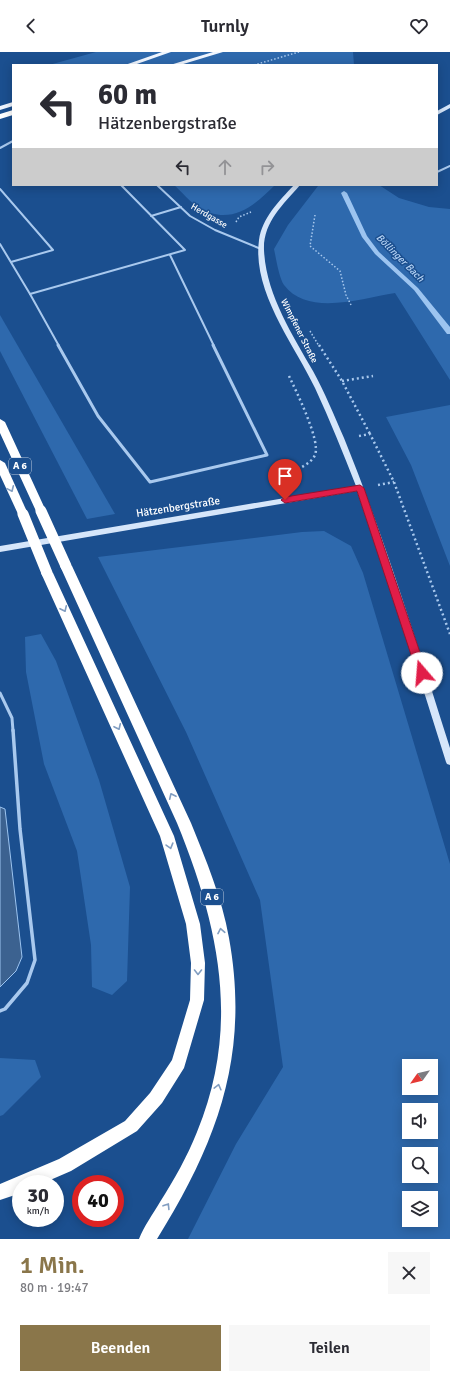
<!DOCTYPE html>
<html lang="de">
<meta charset="utf-8">
<style>
:root{--surface:#fff;--page:#f7f7f7;--text:#2b2b33;--muted:#7c7c81;--accent:#8a764a}
body{margin:0;font-family:Signika,sans-serif;background:var(--page);color:var(--text);height:100vh;display:flex;flex-direction:column;font-size:15px;white-space:nowrap}
*{box-sizing:border-box;margin:0}
p{font-size:13px;color:var(--muted)}
.icon{flex:none;width:22px;height:22px;fill:none;stroke:currentColor;stroke-width:2;stroke-linecap:round;stroke-linejoin:round}
.map{position:relative;height:1187px;overflow:hidden}
.details{display:flex;flex-direction:column;background:var(--surface);flex:1}
.details>*{flex:none}
.hud{position:absolute;left:12px;top:12px;width:426px;height:122px;border-radius:0px;box-shadow:0 2px 10px #0003;background:#fff;color:var(--text);overflow:hidden}
.needle{width:26px;rotate:236deg}
.tools{position:absolute;left:402px;top:1007px;display:grid;gap:8px}
.tools a{display:grid;place-items:center;width:36px;height:36px;border-radius:0px;background:var(--surface);box-shadow:0 2px 10px #0003;font-size:20px}
.speed{position:absolute;left:12px;top:1123px;display:flex;gap:8px;font-size:20px;font-weight:700;text-align:center}
.speed>*{display:grid;place-content:center;width:52px;height:52px;border-radius:50%;background:var(--surface);box-shadow:0 2px 10px #0003;line-height:1}
.speed small{font-size:10px;font-weight:400}
.speed .limit{border:6px solid #d22;background:#fff;color:#111}
.pin{position:absolute;display:grid;place-items:center;width:34px;height:34px;color:#fff;margin:-41px -17px;border-radius:50% 50% 50% 0;rotate:-45deg;box-shadow:0 0 4px #0007}
.pin .icon{rotate:45deg}
.me{position:absolute;width:44px;margin:-22px;rotate:342deg;stroke-linejoin:round;filter:drop-shadow(0 0 3px #0008)}
.turn{display:flex;align-items:center;gap:14px;height:84px;padding:0 20px;font-size:18px}
.turn .icon{width:52px;height:52px;stroke-width:2.5}
.turn b{display:block;font-size:28px;line-height:34px}
.lanes{display:flex;align-items:center;height:38px;padding:0 20px;background:#0003;justify-content:center;gap:20px;direction:ltr}
.lanes .off{opacity:.35}
.round{display:grid;place-items:center;flex:none;width:42px;height:42px;border-radius:0px;background:var(--page)}
.headline{display:flex;align-items:center;justify-content:space-between;height:68px;padding:0 20px}
h1{font-size:24px;font-weight:600;line-height:30px;color:var(--accent)}
.cta{display:flex;gap:8px;margin-top:auto;padding:8px 20px}
.cta a{flex:1;height:46px;border-radius:0px;background:var(--accent);color:#fff;font-size:16px;font-weight:600;line-height:46px;text-align:center}
.cta a+a{background:var(--page);color:var(--text)}
header{display:flex;justify-content:space-between;align-items:center;height:52px;padding:0 20px;background:var(--surface);font-size:18px;font-weight:600}
.map>svg:first-child{display:block}
.green{fill:#2e69ad;fill-rule:evenodd}
.water{fill:#3c6290;stroke:#9cc4f0}
.lines{fill:none;stroke-linecap:round;stroke-linejoin:round}
.stream{fill:#9cc4f0;fill-rule:evenodd}
.path-far1{stroke:#a9c9ee;stroke-width:1.5;stroke-dasharray:1.5 2;stroke-linecap:butt}
.path{stroke:#a9c9ee;stroke-width:2.5;stroke-dasharray:2 3;stroke-linecap:butt}
.lane-far2{stroke:#a9c9ee;stroke-width:2}
.lane-far1{stroke:#a9c9ee;stroke-width:3}
.lane{stroke:#a9c9ee;stroke-width:3.5}
.secondary{fill:#d6e6fa;fill-rule:evenodd}
.primary{fill:#f0f6ff;fill-rule:evenodd}
.highway{fill:#fff;fill-rule:evenodd}
.highway-bridge{stroke:#fff;stroke-width:11}
.oneway{stroke:#829ec1}
.route{fill:#e11d48;stroke:#92132f}
.labels{text-anchor:middle;dominant-baseline:central;stroke-width:3;stroke-linejoin:round;paint-order:stroke}
.far-street-label{font-size:9px;fill:#fff;stroke:#1b4f8f}
.far-water-label{font-size:10px;font-style:italic;fill:#b5d3f5;stroke:#1b4f8f}
.shield{fill:#1b4f8f;stroke:#bbcadd;stroke-width:1}
.shield-label{font-size:10px;font-weight:bold;fill:#fff}
.street-label{font-size:11px;fill:#fff;stroke:#1b4f8f}
</style>
<header><svg class="icon" aria-label="back" viewBox="0 0 24 24"><path d="M15 5l-7 7 7 7"/></svg>Turnly<svg class="icon" aria-label="heart" viewBox="0 0 24 24"><path d="M12 20l-8-8c-3-5 5-10 8-4 3-6 11-1 8 4z"/></svg></header>
<div class="map">
<svg width="450" height="1187" viewBox="0 0 450 1187">
<rect width="100%" height="100%" fill="#1b4f8f"/>
<!-- green -->
<g class="green">
<path d="M96,0H353L354,13H49Z"/>
<path d="M174,133H275C254,154 231,174 199,156C190,150 182,140 174,133Z"/>
<path d="M321,133H379L399,146L429,155L450,157V328L395,241C362,246 308,265 284,233C279,226 276,206 274,197L288,173L318,134Z"/>
<path d="M0,263L115,462L87,467L0,299Z"/>
<path d="M450,353V514L411,413L386,365Z"/>
<path d="M324,479L351,494L363,521L450,812V1187H188L236,1092L283,1015L260,848L186,680L98,505L302,480ZM409,1014H431V1036H409ZM409,1058H431V1080H409ZM409,1102H431V1124H409ZM409,1146H431V1168H409Z"/>
<path d="M41,582L56,609L99,728L130,835L127,929L112,943L92,935L91,893L77,799L44,712L26,620L25,585Z"/>
<path d="M0,1006L35,1008L41,1025L3,1063L0,1064Z"/>
</g>
<!-- water -->
<path class="water" d="M0,755L5,757L22,905L16,919L0,935Z"/>
<g class="lines">
<!-- stream -->
<path class="stream" d="M344,139L347,141L367,184L379,200L418,236L450,275V282H447L414,238L375,202L362,185L341,141Z"/>
<!-- path-far1 -->
<g class="path-far1">
<path d="M254,13L299,0"/>
<path d="M315,163L310,194L340,219L346,243L351,253"/>
<path d="M236,170L239,165L251,160"/>
<path d="M310,279L319,294"/>
</g>
<!-- path -->
<g class="path">
<path d="M319,293L342,329L370,382"/>
<path d="M289,324C296,339 321,389 315,403C311,412 298,417 290,421L293,430"/>
<path d="M342,329L373,324"/>
<path d="M359,384L370,382L394,430L450,582"/>
<path d="M378,433L394,430"/>
</g>
<!-- lane-far2 -->
<g class="lane-far2">
<path d="M0,96L13,89"/>
<path d="M437,120L450,114"/>
<path d="M157,133L190,164L215,178L261,197"/>
<path d="M0,137L53,198L11,210"/>
<path d="M151,164L181,155"/>
<path d="M0,192L30,242L185,198L121,133"/>
<path d="M170,203L214,294"/>
<path d="M30,242L59,294"/>
</g>
<!-- lane-far1 -->
<g class="lane-far1">
<path d="M58,293L98,364L150,430L267,403L213,293"/>
<path d="M0,641L12,666L13,679"/>
</g>
<!-- lane -->
<path class="lane" d="M0,959L5,957L27,931L35,908L20,777L13,678"/>
<!-- secondary -->
<g class="secondary">
<path d="M450,52V56L437,63V59Z"/>
<path d="M294,133H300C283,153 263,170 264,198C266,242 292,282 313,319C325,341 334,363 344,386C385,487 417,592 450,696V713L447,712L446,710L392,538L357,439L0,500V494L356,434C343,401 330,368 315,336C294,292 252,240 259,188C262,166 279,149 294,133Z"/>
</g>
<!-- primary -->
<g class="primary">
<path d="M162,0H171L134,13H125Z"/>
<path d="M213,0H223L180,13H170Z"/>
<path d="M13,50V54L0,58V54Z"/>
</g>
<!-- highway -->
<g class="highway">
<path d="M13,58V63L0,67V62Z"/>
<path d="M0,367L5,370L46,459L45,462H37L36,459L0,381Z"/>
<path d="M0,408L5,411L28,462L27,465L23,466L18,462L0,423Z"/>
<path d="M66,510L72,514L191,771C206,808 222,846 229,886C250,1002 218,1089 157,1187H139C144,1174 153,1162 160,1150C174,1128 187,1105 197,1080C241,973 219,874 177,771L60,514Z"/>
<path d="M47,517L53,521L174,784L200,872L205,911L204,948L184,1016L162,1051L137,1079L71,1119L41,1132H21V1141L0,1148V1132L59,1107L125,1069L150,1041L172,1008L190,948L191,911L186,872L160,784L41,521Z"/>
</g>
<!-- highway-bridge -->
<g class="highway-bridge">
<path d="M41,459L66,514"/>
<path d="M23,462L47,521"/>
</g>
</g>
<!-- one-way arrows -->
<defs><path id="oneway-chevron" d="M-2-3.5L2.5 0L-2 3.5" fill="none" stroke-width="1.6" stroke-linecap="round" stroke-linejoin="round"/></defs>
<g class="oneway">
<use href="#oneway-chevron" transform="translate(11 437) rotate(66)"/>
<use href="#oneway-chevron" transform="translate(64 557) rotate(65)"/>
<use href="#oneway-chevron" transform="translate(118 675) rotate(65)"/>
<use href="#oneway-chevron" transform="translate(172 744) rotate(-115)"/>
<use href="#oneway-chevron" transform="translate(170 794) rotate(74)"/>
<use href="#oneway-chevron" transform="translate(221 879) rotate(-101)"/>
<use href="#oneway-chevron" transform="translate(198 920) rotate(90)"/>
<use href="#oneway-chevron" transform="translate(218 1035) rotate(-76)"/>
<use href="#oneway-chevron" transform="translate(167 1154) rotate(-58)"/>
</g>
<!-- route -->
<path class="route" d="M360,433L364,436L427,621L425,623H419L417,621L357,439L285,451L281,448L285,445Z"/>
<g class="labels">
<!-- far-street labels -->
<g class="far-street-label">
<text transform="translate(209 164) rotate(30)">Herdgasse</text>
<text transform="translate(299 279) rotate(63)">Wimpfener Straße</text>
</g>
<!-- far-water labels -->
<g class="far-water-label">
<text transform="translate(400 206) rotate(45)">Böllinger Bach</text>
</g>
<!-- shield labels -->
<g class="shield">
<rect x="9" y="406" width="22" height="16" rx="3"/>
<rect x="201" y="837" width="22" height="16" rx="3"/>
</g>
<g class="shield-label">
<text x="20" y="414">A 6</text>
<text x="212" y="845">A 6</text>
</g>
<!-- street labels -->
<g class="street-label">
<text transform="translate(178 455) rotate(-9)">Hätzenbergstraße</text>
</g>
</g>
</svg>
<div class="tools">
<a><svg class="needle" viewBox="-14 -14 28 28"><path d="M0-13l5 13h-10z" fill="#e53935"/><path d="M0 13l5-13h-10z" fill="#7c7c81"/></svg></a>
<a><svg class="icon" aria-label="sound" viewBox="0 0 24 24"><path d="M4 9h4l5-4v14l-5-4H4zM17 9q2 3 0 6"/></svg></a>
<a><svg class="icon" aria-label="search" viewBox="0 0 24 24"><circle cx="10" cy="10" r="6"/><path d="M15 15l6 6"/></svg></a>
<a><svg class="icon" aria-label="layers" viewBox="0 0 24 24"><path d="M12 4l9 5-9 5-9-5zM3 14l9 5 9-5"/></svg></a>
</div>
<div class="speed"><div>30<small>km/h</small></div><div class="limit">40</div></div>
<div class="pin" style="left:285px;top:448px;background:#d93025"><svg class="icon" aria-label="arrive" viewBox="0 0 24 24"><path d="M6 21V4h12l-3 4 3 4H6"/></svg></div>
<svg class="me" style="left:422px;top:621px" viewBox="-20 -20 40 40"><circle r="19" fill="#fff"/><path d="M0-13L10 11 0 6-10 11z" fill="#e11d48"/></svg>
<div class="hud">
<div class="turn"><svg class="icon" aria-label="left" viewBox="0 0 24 24"><path d="M17 20v-9H6M10 6l-5 5 5 5"/></svg><div><b>60 m</b>Hätzenbergstraße</div></div>
<div class="lanes"><svg class="icon" aria-label="left" viewBox="0 0 24 24"><path d="M17 20v-9H6M10 6l-5 5 5 5"/></svg><svg class="icon off" aria-label="ahead" viewBox="0 0 24 24"><path d="M12 20V5M6 11l6-6 6 6"/></svg><svg class="icon off" aria-label="right" viewBox="0 0 24 24"><path d="M7 20v-9h11M14 6l5 5-5 5"/></svg></div>
</div>
</div>
<section class="details">
<div class="headline"><div><h1>1 Min.</h1><p>80 m · 19:47</p></div><a class="round"><svg class="icon" aria-label="close" viewBox="0 0 24 24"><path d="M6 6l12 12M18 6L6 18"/></svg></a></div>
<div class="cta"><a>Beenden</a><a>Teilen</a></div>
</section>
